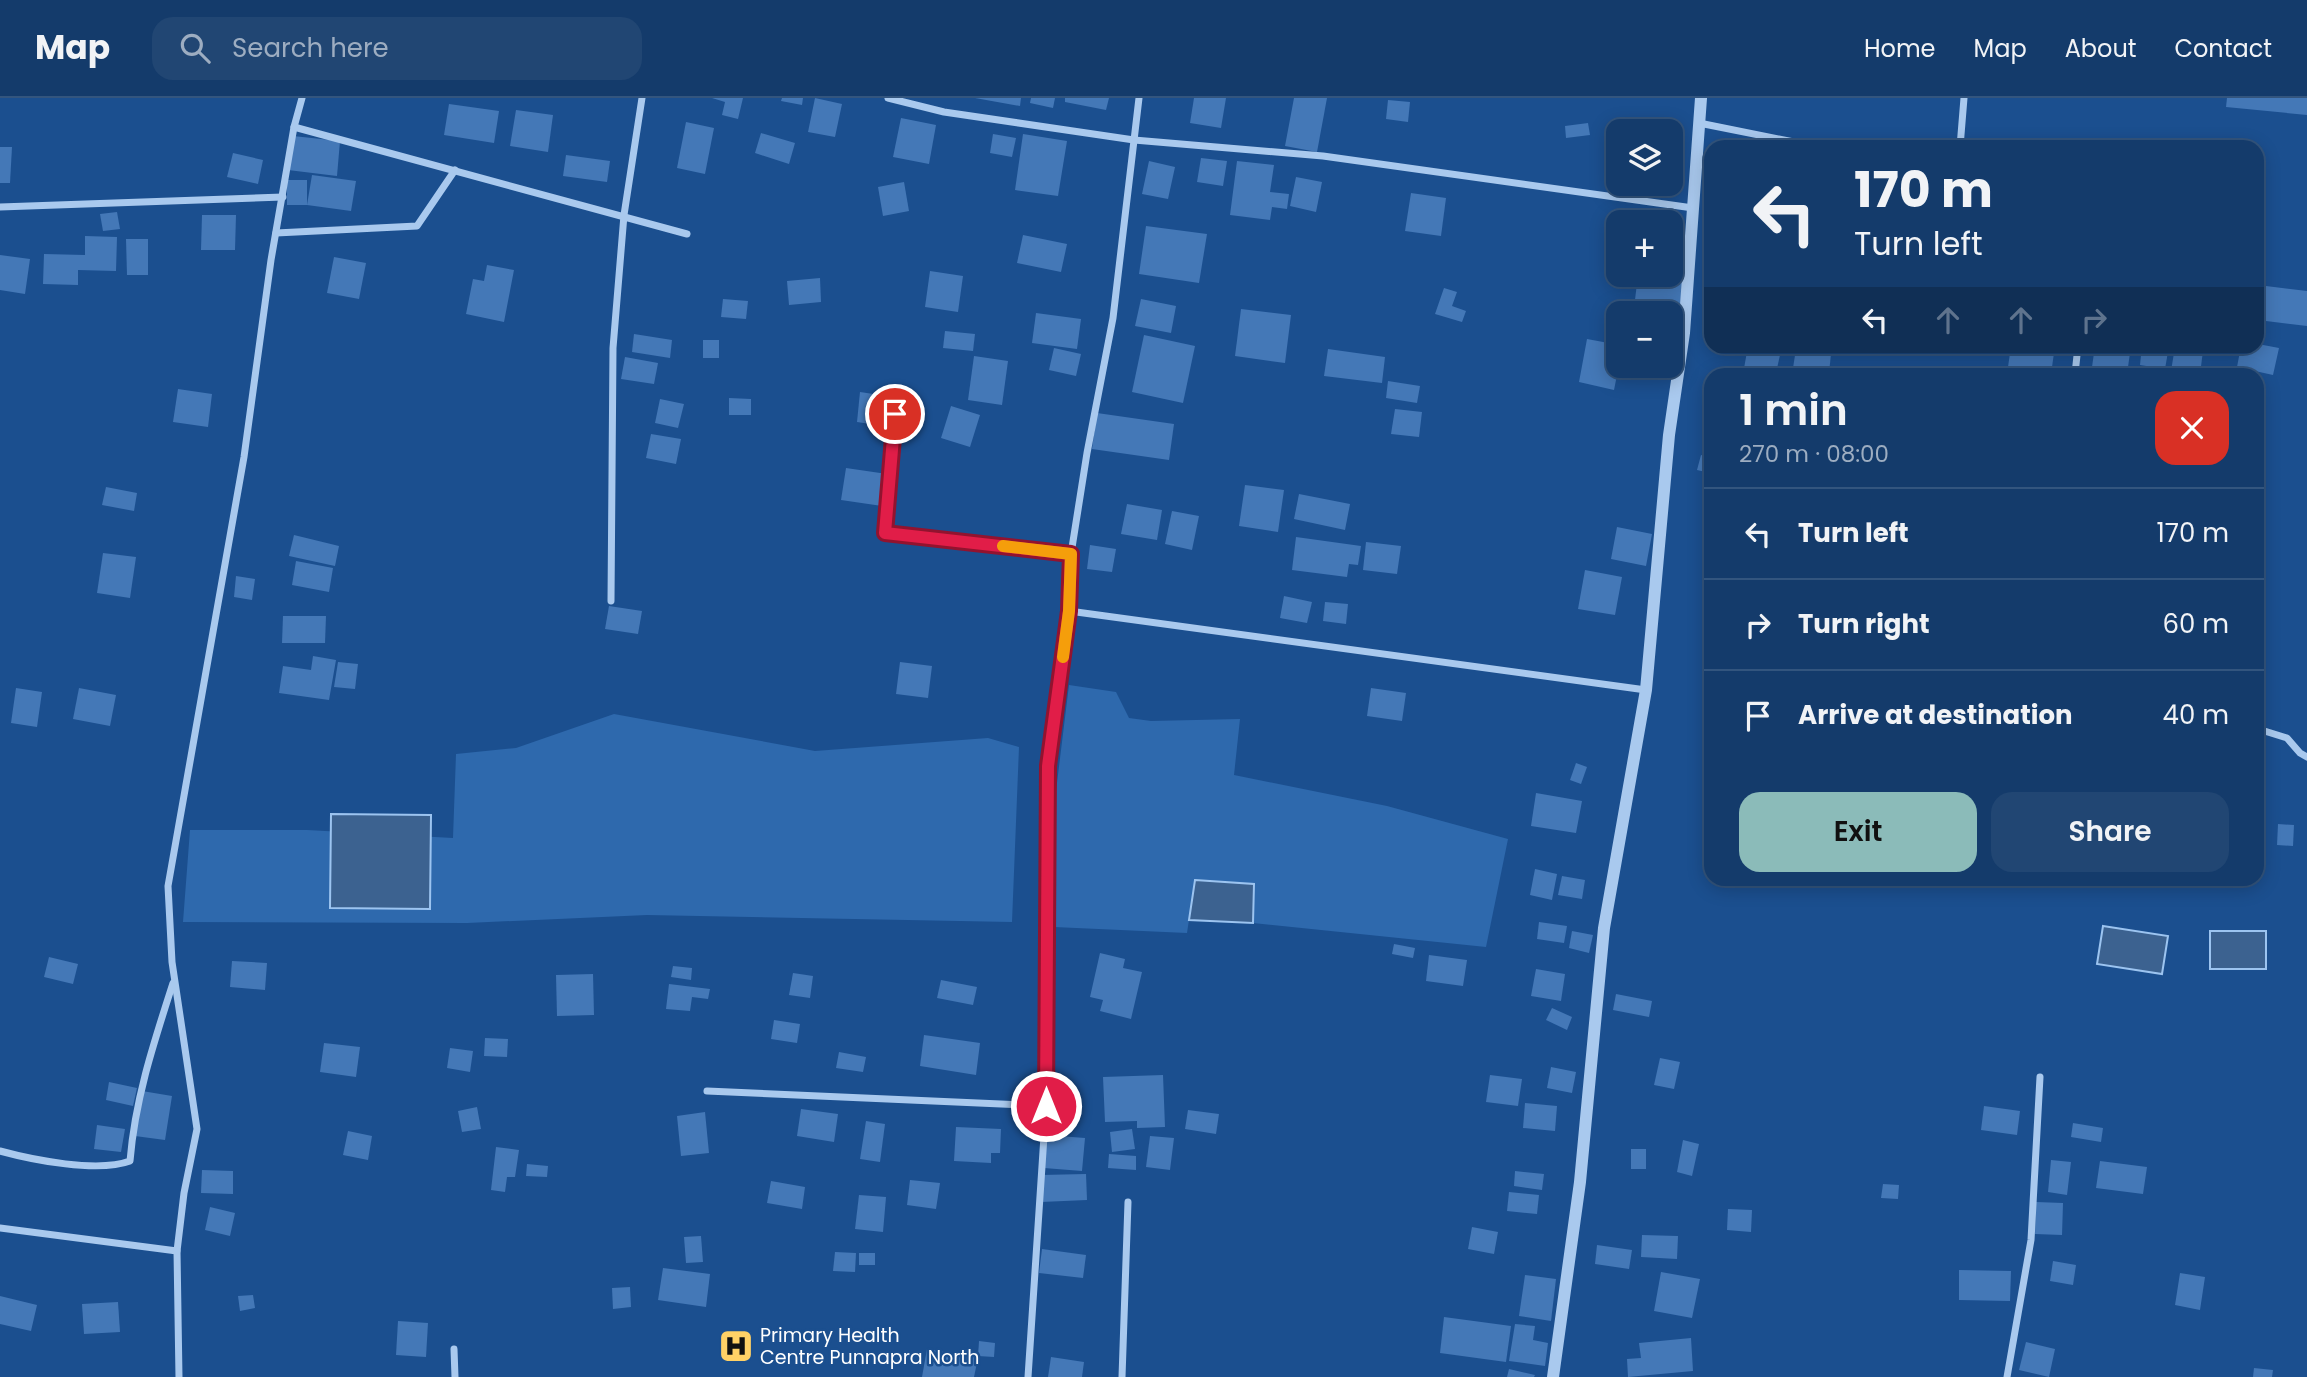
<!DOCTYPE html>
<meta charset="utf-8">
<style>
:root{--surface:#143b6b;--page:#214673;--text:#f1f3f6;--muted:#9dadc1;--line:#33557e;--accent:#8bbbb9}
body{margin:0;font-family:Poppins,sans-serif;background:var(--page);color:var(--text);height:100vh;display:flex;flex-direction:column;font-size:26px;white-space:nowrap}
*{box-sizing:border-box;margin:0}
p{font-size:23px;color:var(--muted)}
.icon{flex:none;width:38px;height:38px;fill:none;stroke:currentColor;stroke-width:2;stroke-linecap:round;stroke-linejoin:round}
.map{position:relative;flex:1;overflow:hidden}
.panel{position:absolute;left:1704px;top:270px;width:560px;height:518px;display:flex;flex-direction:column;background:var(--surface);border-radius:21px;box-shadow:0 4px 18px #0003,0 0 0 2px var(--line)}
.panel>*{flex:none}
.banner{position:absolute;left:1704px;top:42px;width:560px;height:214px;border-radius:21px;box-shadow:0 4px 18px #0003,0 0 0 2px var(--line);background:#143b6b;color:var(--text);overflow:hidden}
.controls{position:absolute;left:1606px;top:21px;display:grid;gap:14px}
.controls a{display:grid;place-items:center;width:77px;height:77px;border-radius:14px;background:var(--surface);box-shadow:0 4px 18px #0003,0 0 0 2px var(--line);font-size:35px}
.pin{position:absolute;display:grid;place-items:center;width:60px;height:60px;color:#fff;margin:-30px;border:4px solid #fff;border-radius:50%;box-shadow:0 2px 7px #0007}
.me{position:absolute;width:77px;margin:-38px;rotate:0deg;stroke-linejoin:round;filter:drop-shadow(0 0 5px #0008)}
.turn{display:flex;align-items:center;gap:24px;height:147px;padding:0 35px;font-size:32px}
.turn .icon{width:91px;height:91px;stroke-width:2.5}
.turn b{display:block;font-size:49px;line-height:60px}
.lanes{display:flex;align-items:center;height:66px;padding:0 35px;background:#0003;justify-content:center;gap:35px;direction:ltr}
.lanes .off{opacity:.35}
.round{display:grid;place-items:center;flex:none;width:74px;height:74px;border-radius:21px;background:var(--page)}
.overview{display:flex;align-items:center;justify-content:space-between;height:119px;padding:0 35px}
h1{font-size:42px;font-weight:600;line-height:52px}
.primary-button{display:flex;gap:14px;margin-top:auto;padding:14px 35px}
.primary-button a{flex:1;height:80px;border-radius:21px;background:var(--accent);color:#111;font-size:28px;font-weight:600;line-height:80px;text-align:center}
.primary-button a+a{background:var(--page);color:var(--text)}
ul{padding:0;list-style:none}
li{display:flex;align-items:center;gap:21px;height:91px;padding:0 35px;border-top:2px solid var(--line)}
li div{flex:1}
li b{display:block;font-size:26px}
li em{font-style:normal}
header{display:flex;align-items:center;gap:42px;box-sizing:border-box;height:98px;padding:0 35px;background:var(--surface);border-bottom:2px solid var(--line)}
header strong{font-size:33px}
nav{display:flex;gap:38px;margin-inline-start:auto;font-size:24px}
.search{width:490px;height:63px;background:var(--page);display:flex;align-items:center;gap:18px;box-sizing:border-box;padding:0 24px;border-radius:21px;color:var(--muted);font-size:26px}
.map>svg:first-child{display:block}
.green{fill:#2e69ad}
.water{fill:#3c6290;stroke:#9cc4f0;stroke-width:2}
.building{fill:#4478b7}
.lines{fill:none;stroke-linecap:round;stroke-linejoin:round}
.minor{stroke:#a9c9ee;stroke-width:7}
.tertiary{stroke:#a9c9ee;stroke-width:12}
.route-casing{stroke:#92132f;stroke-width:18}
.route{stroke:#e11d48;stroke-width:12}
.slow{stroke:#f59e0b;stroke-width:12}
.labels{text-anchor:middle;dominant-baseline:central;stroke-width:5;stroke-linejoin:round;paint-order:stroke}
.poi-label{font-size:19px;fill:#fff;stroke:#1b4f8f;text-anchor:start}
</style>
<header>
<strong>Map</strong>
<div class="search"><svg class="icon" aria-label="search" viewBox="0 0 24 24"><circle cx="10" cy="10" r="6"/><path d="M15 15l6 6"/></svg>Search here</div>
<nav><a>Home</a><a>Map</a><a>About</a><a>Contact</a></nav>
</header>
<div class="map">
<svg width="2307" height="1279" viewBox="0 0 2307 1279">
<rect width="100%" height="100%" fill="#1b4f8f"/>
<!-- green -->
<g class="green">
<path d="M1069,587L1116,594L1129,620L1151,623L1240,621L1234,677L1387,708L1508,741L1486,849L1253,825L1254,786L1195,782L1187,835L1054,829L1056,693Z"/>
<path d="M614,616L815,653L988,640L1019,649L1012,824L647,817L467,825L183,824L190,732H307L453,740L456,656L516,650Z"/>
</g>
<!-- water -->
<g class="water">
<path d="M331,716L431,717L430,811L330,810Z"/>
<path d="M1195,782L1254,786L1253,825L1189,822Z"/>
<path d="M2103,828L2168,838L2162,876L2097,866Z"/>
<rect x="2210" y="833" width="56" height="38"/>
</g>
<!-- building -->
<g class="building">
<path d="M712,0H743L738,21L722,17L725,4Z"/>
<path d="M782,0H803L802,7L781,3Z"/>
<path d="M815,0L842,6L835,39L808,34Z"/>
<path d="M975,0H1021L1020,8Z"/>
<path d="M1031,0H1055L1053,10L1030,5Z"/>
<path d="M1065,0H1109L1106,12L1065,4Z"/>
<path d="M1194,0H1226L1221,30L1190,25Z"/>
<path d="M1294,0H1327L1317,54L1285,48Z"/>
<path d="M2227,0H2307V17L2226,9Z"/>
<path d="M1388,2L1410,4L1408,24L1386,21Z"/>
<path d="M449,6L499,13L494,45L444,37Z"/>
<path d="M516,12L553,17L548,54L510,48Z"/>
<path d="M901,20L936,27L929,66L893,59Z"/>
<path d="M686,24L714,30L705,76L677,70Z"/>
<path d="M1588,25L1590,37L1566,40L1565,28Z"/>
<path d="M761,35L795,45L789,66L755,55Z"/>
<path d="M993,36L1016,40L1012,59L990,55Z"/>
<path d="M1023,36L1067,43L1058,98L1015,92Z"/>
<path d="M293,38L340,43L337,78L288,72Z"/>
<path d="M0,49H12L10,85H0Z"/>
<path d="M233,55L263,62L258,86L227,79Z"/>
<path d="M566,57L610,63L607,84L563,78Z"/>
<path d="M1201,60L1227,63L1223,88L1197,84Z"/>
<path d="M1149,63L1175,69L1168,101L1142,96Z"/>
<path d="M1237,63L1274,67L1270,94L1289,96L1287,111L1272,109L1270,122L1230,117Z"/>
<path d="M312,77L356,83L351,113L307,107Z"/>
<path d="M1296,79L1322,84L1316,114L1290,108Z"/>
<rect x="287" y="82" width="20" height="25"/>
<path d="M904,84L909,113L883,118L878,89Z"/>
<path d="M1411,95L1446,100L1441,138L1405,133Z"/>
<path d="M117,114L120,131L103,133L100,116Z"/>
<path d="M202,117H236L235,152H201Z"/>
<path d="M1146,128L1207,136L1199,185L1139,176Z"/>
<path d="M1023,137L1067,146L1061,174L1017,165Z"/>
<path d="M85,138L117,139L116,173L78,172V187L43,186L44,156L85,157Z"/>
<path d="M126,141H148V177H127Z"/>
<path d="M1671,155L1686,157L1685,205L1634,210L1638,177H1671Z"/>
<path d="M0,157L30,161L25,196L0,192Z"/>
<path d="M334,159L366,165L359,201L327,195Z"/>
<path d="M487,167L514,172L504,224L466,216L473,181L484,183Z"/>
<path d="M930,173L963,178L958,214L925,209Z"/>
<path d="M820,180L821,204L789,207L787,183Z"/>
<path d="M2258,187L2307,193V228L2258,222Z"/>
<path d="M1444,190L1457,194L1452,208L1466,213L1462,224L1435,216Z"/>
<path d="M723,201L748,203L746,221L721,219Z"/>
<path d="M1141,201L1176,208L1171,235L1135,228Z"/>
<path d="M1241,211L1291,217L1285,265L1235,258Z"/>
<path d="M1036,215L1081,221L1077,251L1032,245Z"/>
<path d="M945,233L975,236L973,253L943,250Z"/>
<path d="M634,236L672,242L670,260L632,254Z"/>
<path d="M1144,237L1195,248L1183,305L1132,294Z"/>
<path d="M1587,241L1614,246L1610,270L1618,272L1614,292L1579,284Z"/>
<rect x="703" y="242" width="16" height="18"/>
<path d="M2258,246L2279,250L2273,277L2237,269L2241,248H2258Z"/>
<path d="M1748,248H1782L1776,275L1766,272L1765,276H1743Z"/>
<path d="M2011,248H2055L2051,276H2007Z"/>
<path d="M2095,248H2131L2127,276H2091Z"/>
<path d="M2142,248H2169L2165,271L2140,267Z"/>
<path d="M2175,249L2203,253L2200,276L2171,273Z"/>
<path d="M1054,250L1081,256L1076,278L1049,272Z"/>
<path d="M1328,251L1385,259L1382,285L1324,278Z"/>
<path d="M1796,251L1831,256L1829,275L1793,270Z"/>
<path d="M974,258L1008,263L1002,307L968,302Z"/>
<path d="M625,259L658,265L654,286L621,281Z"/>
<path d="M1388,283L1420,288L1417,305L1386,300Z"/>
<path d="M178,291L212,296L208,329L173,324Z"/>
<path d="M860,294L887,298L884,328L857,324Z"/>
<path d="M729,300L751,301V317H729Z"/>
<path d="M660,301L684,306L678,330L655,325Z"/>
<path d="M951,308L980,317L970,349L941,340Z"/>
<path d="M1395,311L1422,314L1419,339L1391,336Z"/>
<path d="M1097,315L1174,326L1169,362L1092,351Z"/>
<path d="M651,336L681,341L676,366L646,360Z"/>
<path d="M1701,357L1712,360L1710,375L1697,372Z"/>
<path d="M846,370L887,376L882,408L841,402Z"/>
<path d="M1245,387L1284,392L1278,434L1239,428Z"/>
<path d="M106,389L137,395L134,413L102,407Z"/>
<path d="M1299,396L1350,406L1345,432L1294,421Z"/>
<path d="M1127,406L1162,412L1157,442L1121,436Z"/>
<path d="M1172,413L1199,418L1192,452L1165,446Z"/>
<path d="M1617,429L1652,436L1646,468L1611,461Z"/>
<path d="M294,437L339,448L335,468L289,458Z"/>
<path d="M1296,439L1361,448L1358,467L1349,466L1347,479L1292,472Z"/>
<path d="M1366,444L1401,448L1397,476L1363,472Z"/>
<path d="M1090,447L1116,451L1112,474L1087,471Z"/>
<path d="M103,455L136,459L130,500L97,495Z"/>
<path d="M296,463L333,470L329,494L292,487Z"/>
<path d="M1585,472L1622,479L1615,517L1578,511Z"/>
<path d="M236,478L255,481L252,502L234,499Z"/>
<path d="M1284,498L1312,504L1307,525L1280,520Z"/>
<path d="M1325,504L1348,506L1346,526L1323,523Z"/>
<path d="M609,508L642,513L638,536L605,531Z"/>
<path d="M283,518H326L325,545H282Z"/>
<path d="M313,558L336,562L329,602L279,595L283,568L311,572Z"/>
<path d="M338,564L358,566L355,591L334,589Z"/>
<path d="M900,564L932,568L928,600L896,596Z"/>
<path d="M16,590L42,594L37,629L11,625Z"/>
<path d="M79,590L116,597L110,628L73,621Z"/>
<path d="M1371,590L1406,595L1402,623L1367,618Z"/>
<path d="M1576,665L1587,669L1581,686L1570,682Z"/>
<path d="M1536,695L1582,703L1576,735L1531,728Z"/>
<path d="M2278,726L2294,727L2293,748L2277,747Z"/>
<path d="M1535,771L1557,776L1552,802L1530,797Z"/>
<path d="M1562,778L1585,782L1582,801L1558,797Z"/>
<path d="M1539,824L1567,828L1564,845L1537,841Z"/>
<path d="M1572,833L1593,837L1589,855L1569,850Z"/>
<path d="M1394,846L1415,850L1413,860L1392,856Z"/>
<path d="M1100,855L1125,861L1123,870L1142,874L1131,921L1100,913L1103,902L1090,899Z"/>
<path d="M1429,857L1467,862L1463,888L1426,883Z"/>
<path d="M49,859L78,866L73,886L44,879Z"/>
<path d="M232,863L267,865L265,892L230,889Z"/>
<path d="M673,868L692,870L691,882L671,879Z"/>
<path d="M1536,871L1565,876L1561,903L1531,898Z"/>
<path d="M793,875L813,878L810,900L789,897Z"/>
<path d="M593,876L594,917L557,918L556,877Z"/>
<path d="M941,882L977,889L973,907L937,900Z"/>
<path d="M669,886L710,891L708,901L692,899L690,913L666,911Z"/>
<path d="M1616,896L1652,903L1649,919L1613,912Z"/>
<path d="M1552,910L1572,919L1567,932L1546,922Z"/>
<path d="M774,922L800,926L797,945L771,941Z"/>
<path d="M924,937L980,945L976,977L920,968Z"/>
<path d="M485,940L508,941L507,959L484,958Z"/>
<path d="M324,945L360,949L356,979L320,974Z"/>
<path d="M450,950L473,953L470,974L447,970Z"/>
<path d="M839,954L866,959L863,974L836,970Z"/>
<path d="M1660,960L1680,964L1674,991L1654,987Z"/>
<path d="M1551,969L1576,974L1572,995L1547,990Z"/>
<path d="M1163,977L1165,1029L1137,1030V1023L1105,1024L1103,979Z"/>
<path d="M1490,977L1522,981L1518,1008L1486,1004Z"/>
<path d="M109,984L137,990L133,1008L106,1002Z"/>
<path d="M142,993L172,998L165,1042L135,1038Z"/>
<path d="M1525,1005L1557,1008L1555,1033L1523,1030Z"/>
<path d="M1984,1008L2020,1013L2017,1037L1981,1032Z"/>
<path d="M477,1009L481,1031L462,1034L458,1013Z"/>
<path d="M801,1011L838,1016L834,1044L797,1038Z"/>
<path d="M1188,1012L1219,1016L1216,1036L1185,1031Z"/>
<path d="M705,1014L709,1055L681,1058L677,1018Z"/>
<path d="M866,1023L885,1026L880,1064L860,1061Z"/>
<path d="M2073,1025L2103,1030L2101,1044L2071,1039Z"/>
<path d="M97,1027L125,1031L121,1054L94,1051Z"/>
<path d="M956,1029L1001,1031L1000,1055H991V1065L954,1063Z"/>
<path d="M1132,1031L1135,1051L1112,1054L1110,1034Z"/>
<path d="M348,1033L372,1038L368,1062L343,1057Z"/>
<path d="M1046,1037L1085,1040L1082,1073L1044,1070Z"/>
<path d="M1150,1038L1174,1040L1170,1072L1146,1069Z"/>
<path d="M1683,1042L1699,1046L1692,1078L1677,1074Z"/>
<path d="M496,1049L519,1052L515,1079H507L505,1094L491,1092Z"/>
<rect x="1631" y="1051" width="15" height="20"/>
<path d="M1109,1056L1136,1058V1072L1108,1070Z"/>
<path d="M2051,1062L2071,1064L2067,1097L2048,1094Z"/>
<path d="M2100,1063L2147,1069L2143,1096L2096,1090Z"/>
<path d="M527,1066L548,1068L547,1079L526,1078Z"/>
<path d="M202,1072L233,1073V1096L201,1095Z"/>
<path d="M1515,1073L1544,1076L1542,1092L1514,1088Z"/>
<path d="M1086,1076L1087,1102L1041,1104V1077Z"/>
<path d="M910,1082L940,1085L936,1111L907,1107Z"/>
<path d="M771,1083L805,1089L802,1111L767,1105Z"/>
<path d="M1883,1086L1899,1087L1898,1101L1881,1100Z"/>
<path d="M1509,1094L1539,1097L1537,1116L1507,1113Z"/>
<path d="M859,1097L886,1099L883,1134L855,1131Z"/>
<path d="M2036,1104L2063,1105L2062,1137L2035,1136Z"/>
<path d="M210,1109L235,1115L230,1138L205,1132Z"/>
<path d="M1728,1111L1752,1112L1751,1134L1727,1132Z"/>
<path d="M1472,1129L1498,1134L1494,1156L1468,1151Z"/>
<path d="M1642,1137L1678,1138L1677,1161L1641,1159Z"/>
<path d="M701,1138L703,1164L686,1165L684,1139Z"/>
<path d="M1597,1147L1632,1152L1629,1171L1595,1166Z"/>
<path d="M1042,1151L1086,1157L1083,1180L1039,1175Z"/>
<path d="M835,1154L856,1155L855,1174L833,1173Z"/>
<rect x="859" y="1155" width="16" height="12"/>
<path d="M2053,1163L2076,1167L2073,1187L2050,1183Z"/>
<path d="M663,1170L710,1176L706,1209L658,1202Z"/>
<path d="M1959,1172L2011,1173L2010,1203L1959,1202Z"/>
<path d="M1661,1174L1700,1181L1692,1220L1654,1213Z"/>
<path d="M2180,1175L2205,1179L2200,1212L2175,1207Z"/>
<path d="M1525,1177L1556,1181L1551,1223L1519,1218Z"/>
<path d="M630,1189L631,1209L613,1211L612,1190Z"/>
<path d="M253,1197L255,1210L240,1213L238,1198Z"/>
<path d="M0,1198L37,1207L31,1233L0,1226Z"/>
<path d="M118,1204L120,1234L84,1236L82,1206Z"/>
<path d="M1444,1219L1511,1228L1506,1264L1440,1255Z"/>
<path d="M398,1223L428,1225L426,1259L396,1257Z"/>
<path d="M1515,1226L1535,1228L1533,1242L1548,1245L1545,1268L1509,1263Z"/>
<path d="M1691,1240L1693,1273L1628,1279L1627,1261L1641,1260L1639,1245Z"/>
<path d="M979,1243L995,1245L994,1259L978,1258Z"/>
<path d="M2026,1244L2055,1251L2049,1279L2019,1272Z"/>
<path d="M927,1251L978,1260L974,1279H922Z"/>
<path d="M1051,1259L1084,1264L1082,1279H1048Z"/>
<path d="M2254,1270L2273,1272L2272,1279H2253Z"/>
<path d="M1509,1271L1535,1277L1534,1279H1507Z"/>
</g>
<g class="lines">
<!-- minor -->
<g class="minor">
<path d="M888,0L944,14L1134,42L1323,58L1693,110"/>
<path d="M1699,25L1819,49"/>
<path d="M294,29L687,136"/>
<path d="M1960,49L1964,0"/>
<path d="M0,109L283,99"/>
<path d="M276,135L417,128L455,72"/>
<path d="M2075,276L2078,248"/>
<path d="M895,316L885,435L1071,456"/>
<path d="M611,503L613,250L624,117L642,0"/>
<path d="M1069,513L1646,592"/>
<path d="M2258,631L2287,640L2300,655L2307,659"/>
<path d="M707,993L1046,1008"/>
<path d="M0,1053C33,1062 98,1075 130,1063C135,1001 154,944 173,885"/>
<path d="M0,1130L177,1153"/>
<path d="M454,1251L455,1279"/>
<path d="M179,1279L177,1153L184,1095L197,1031L172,864L168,788L244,359L271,162L294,29L302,0"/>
<path d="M1028,1279L1046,1008L1048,668L1069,513L1071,456L1087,355L1113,220L1139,0"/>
<path d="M1122,1279L1128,1104"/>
<path d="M2007,1279L2031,1142L2040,979"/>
</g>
<!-- tertiary -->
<path class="tertiary" d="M1553,1279L1580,1084L1604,830L1646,592L1669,337L1684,235L1701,0"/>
</g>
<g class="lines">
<!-- route casing -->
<g class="route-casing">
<path id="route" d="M895,316L885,435L1071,456L1069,513L1048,668L1046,1008"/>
</g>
<!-- route -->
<use href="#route" class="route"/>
<!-- slow -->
<path class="slow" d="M1003,448L1071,456L1069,513L1063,559"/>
</g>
<!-- icons -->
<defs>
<g id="hospital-square" transform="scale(1.75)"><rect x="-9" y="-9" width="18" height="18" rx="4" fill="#ffd166" stroke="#1b4f8f"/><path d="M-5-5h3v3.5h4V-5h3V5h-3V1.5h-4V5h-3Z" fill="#111"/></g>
</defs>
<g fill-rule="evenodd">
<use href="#hospital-square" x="736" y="1248"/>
</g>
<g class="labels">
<!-- poi labels -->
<g class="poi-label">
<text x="760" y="1237">Primary Health<tspan x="760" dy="22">Centre Punnapra North</tspan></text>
</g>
</g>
</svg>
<div class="controls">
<a><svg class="icon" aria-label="layers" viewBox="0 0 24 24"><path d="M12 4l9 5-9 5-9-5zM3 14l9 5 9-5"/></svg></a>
<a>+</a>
<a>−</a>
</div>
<div class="pin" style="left:895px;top:316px;background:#d93025"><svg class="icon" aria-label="arrive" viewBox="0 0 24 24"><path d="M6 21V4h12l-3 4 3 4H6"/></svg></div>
<svg class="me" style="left:1046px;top:1008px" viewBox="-20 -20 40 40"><circle r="17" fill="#e11d48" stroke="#fff" stroke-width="3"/><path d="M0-11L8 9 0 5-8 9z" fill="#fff"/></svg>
<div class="banner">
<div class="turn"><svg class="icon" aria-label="left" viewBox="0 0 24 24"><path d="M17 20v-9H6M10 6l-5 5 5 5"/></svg><div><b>170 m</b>Turn left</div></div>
<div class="lanes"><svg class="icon" aria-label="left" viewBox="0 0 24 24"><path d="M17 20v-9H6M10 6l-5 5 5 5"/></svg><svg class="icon off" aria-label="ahead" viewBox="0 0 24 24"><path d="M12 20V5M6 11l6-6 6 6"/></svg><svg class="icon off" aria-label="ahead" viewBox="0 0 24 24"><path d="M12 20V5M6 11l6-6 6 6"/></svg><svg class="icon off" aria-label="right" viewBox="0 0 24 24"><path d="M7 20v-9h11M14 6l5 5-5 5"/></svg></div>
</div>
<section class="panel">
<div class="overview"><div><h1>1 min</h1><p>270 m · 08:00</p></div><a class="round" style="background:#d93025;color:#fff"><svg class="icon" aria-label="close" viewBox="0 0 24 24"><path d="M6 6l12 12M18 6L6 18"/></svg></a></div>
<ul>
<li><svg class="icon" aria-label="left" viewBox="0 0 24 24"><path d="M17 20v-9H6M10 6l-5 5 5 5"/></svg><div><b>Turn left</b></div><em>170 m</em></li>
<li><svg class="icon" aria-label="right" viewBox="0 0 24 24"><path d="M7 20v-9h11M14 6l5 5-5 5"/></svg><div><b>Turn right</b></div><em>60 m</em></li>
<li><svg class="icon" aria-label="arrive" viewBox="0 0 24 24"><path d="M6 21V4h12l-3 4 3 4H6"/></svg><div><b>Arrive at destination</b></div><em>40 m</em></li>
</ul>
<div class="primary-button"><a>Exit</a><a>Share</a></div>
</section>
</div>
